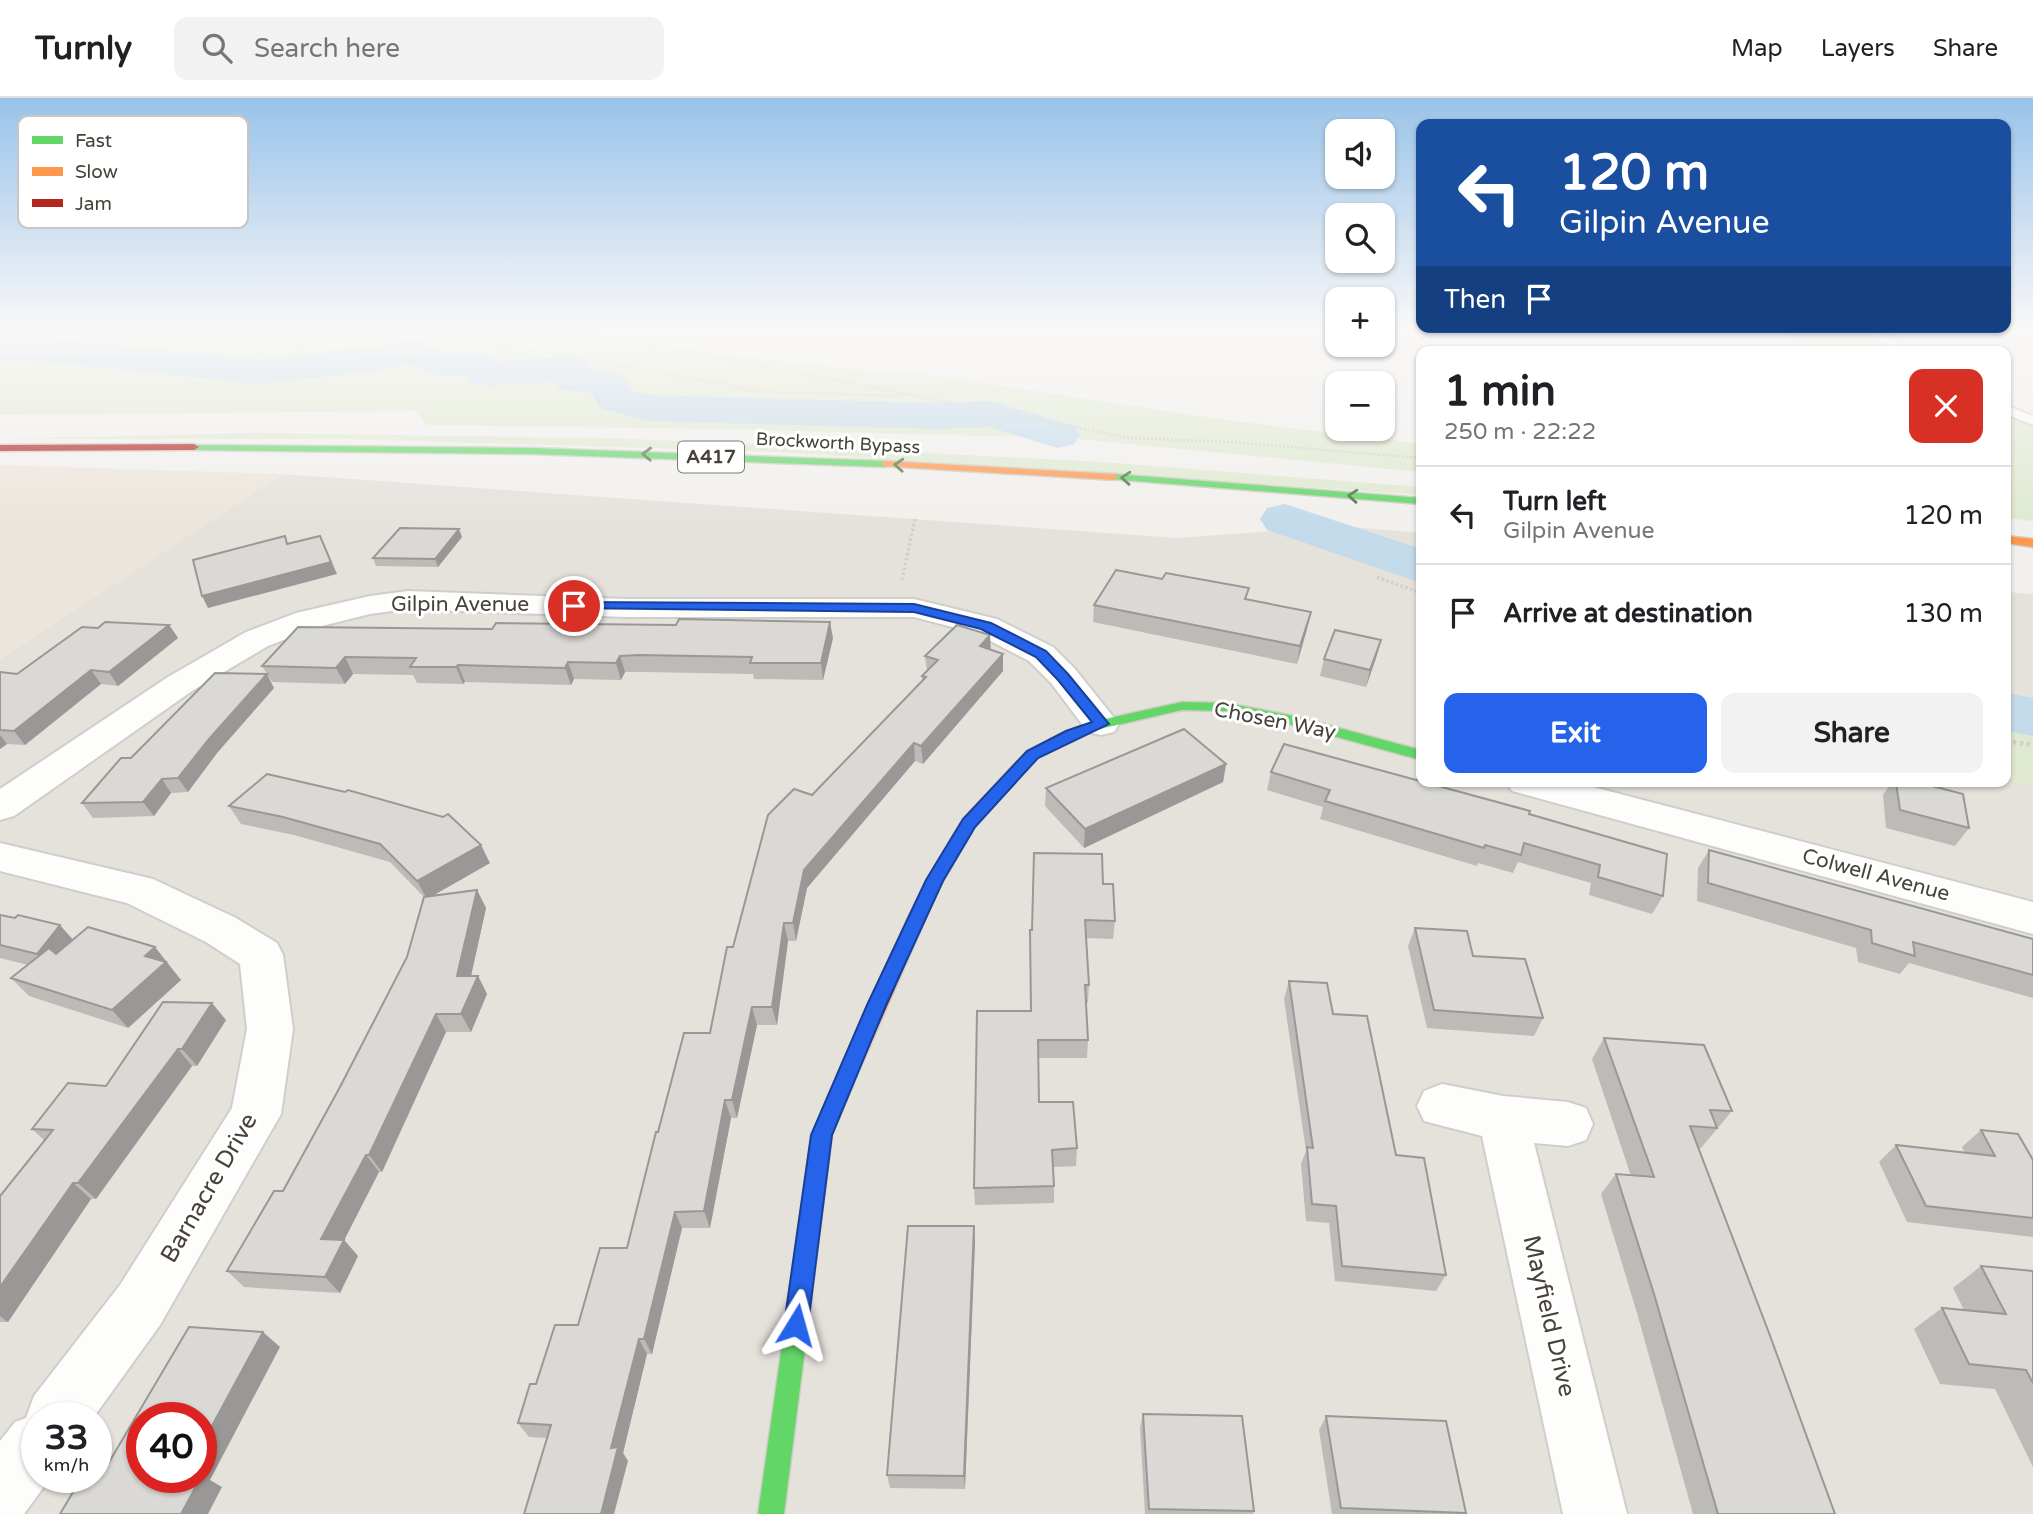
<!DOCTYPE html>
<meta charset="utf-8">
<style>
:root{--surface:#fff;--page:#f2f2f2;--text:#202124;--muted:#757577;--line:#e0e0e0;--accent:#2563eb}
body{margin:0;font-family:"Varela Round",sans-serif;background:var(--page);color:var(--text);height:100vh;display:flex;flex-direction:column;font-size:26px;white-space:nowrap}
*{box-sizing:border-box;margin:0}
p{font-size:23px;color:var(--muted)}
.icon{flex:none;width:38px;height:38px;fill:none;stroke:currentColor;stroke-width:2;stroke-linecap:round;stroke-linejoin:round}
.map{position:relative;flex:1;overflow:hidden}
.drawer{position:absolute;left:1416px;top:248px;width:595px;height:441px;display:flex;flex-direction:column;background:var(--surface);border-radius:14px;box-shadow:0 2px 5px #0004}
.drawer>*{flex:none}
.guide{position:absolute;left:1416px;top:21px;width:595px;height:214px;border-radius:14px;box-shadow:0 2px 5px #0004;background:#1a4fa0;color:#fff;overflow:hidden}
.buttons{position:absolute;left:1325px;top:21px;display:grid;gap:14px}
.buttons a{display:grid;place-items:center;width:70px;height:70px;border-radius:14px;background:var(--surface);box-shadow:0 2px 5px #0004;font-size:35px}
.speed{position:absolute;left:21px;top:1304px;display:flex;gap:14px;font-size:35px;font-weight:700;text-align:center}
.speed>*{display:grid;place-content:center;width:91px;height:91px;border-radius:50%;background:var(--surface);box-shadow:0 2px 5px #0004;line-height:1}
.speed small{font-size:18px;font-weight:400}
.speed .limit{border:10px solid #d22;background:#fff;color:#111}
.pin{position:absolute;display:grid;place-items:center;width:60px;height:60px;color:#fff;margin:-30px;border:4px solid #fff;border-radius:50%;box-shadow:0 2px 7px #0007}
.me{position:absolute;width:77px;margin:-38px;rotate:8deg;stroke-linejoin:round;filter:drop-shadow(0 0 5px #0008)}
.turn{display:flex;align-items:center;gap:24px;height:147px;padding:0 28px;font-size:32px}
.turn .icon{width:91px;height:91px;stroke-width:2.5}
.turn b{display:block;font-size:49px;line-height:60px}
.then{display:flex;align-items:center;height:66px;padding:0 28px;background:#0003;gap:14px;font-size:26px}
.round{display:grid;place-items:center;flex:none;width:74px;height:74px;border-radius:14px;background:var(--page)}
.head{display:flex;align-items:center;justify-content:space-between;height:119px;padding:0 28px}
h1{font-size:42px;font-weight:700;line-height:52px}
.action{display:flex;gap:14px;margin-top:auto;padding:14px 28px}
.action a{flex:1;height:80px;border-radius:14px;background:var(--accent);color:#fff;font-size:28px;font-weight:700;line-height:80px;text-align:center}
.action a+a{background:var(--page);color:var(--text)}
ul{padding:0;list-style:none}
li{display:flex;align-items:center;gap:21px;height:98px;padding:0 28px;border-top:2px solid var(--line)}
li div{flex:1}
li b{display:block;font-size:26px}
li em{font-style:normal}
header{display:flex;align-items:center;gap:42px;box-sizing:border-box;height:98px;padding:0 35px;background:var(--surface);border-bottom:2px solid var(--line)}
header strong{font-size:33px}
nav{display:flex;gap:38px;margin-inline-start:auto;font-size:24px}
.search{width:490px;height:63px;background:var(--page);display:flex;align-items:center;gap:18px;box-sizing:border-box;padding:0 24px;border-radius:14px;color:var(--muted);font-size:26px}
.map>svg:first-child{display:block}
.residential{fill:#e5e2dc;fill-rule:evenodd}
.commercial{fill:#ece5db}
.green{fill:#dfe9d0}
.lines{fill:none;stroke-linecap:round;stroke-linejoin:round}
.river{fill:#c3daea;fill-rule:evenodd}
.lane-casing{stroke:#d0cecb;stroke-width:3}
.street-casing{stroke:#d0cecb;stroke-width:4}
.fast-casing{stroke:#d0cdc5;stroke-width:3}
.slow-casing{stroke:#d0cdc5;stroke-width:3}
.jam-casing{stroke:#d0cdc5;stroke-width:3}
.path-far2{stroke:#d2d0cb;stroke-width:2.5;stroke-dasharray:2 2;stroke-linecap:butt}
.path-far1{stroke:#d2d0cb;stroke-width:3.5;stroke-dasharray:2.5 2.5;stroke-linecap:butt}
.path{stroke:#d2d0cb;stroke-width:4.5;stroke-dasharray:3.5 3.5;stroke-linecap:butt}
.lane{fill:#fdfdfc;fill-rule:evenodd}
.street{fill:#fdfdfc;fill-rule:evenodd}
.fast{fill:#63d668;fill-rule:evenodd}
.slow{fill:#ff974d;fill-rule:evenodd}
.jam{fill:#b3261e;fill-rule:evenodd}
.wall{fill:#bcbbb8}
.shaded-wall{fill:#999896}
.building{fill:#dbd9d6;stroke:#999896;stroke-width:2}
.oneway{stroke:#51764a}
.route{fill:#2563eb;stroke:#184099;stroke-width:2}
.labels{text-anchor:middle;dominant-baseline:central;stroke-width:6;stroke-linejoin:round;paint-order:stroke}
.far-street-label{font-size:18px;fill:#47423a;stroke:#fff}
.shield{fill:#fff;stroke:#7e7b75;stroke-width:2}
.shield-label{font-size:19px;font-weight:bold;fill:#47423a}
.street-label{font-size:21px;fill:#47423a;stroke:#fff}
.near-street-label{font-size:24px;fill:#47423a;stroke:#fff}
.key{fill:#fff;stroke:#c8c6c4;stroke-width:2}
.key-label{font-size:19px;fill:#47423a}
</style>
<header>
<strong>Turnly</strong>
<div class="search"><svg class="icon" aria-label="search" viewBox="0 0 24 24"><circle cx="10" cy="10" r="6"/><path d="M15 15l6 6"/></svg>Search here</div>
<nav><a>Map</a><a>Layers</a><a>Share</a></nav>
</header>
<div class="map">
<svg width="2033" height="1416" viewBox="0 0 2033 1416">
<rect width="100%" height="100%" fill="#f2f0ed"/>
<!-- residential -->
<path class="residential" d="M282,376L1178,440L1342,428L1421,435V684H2006V494L2033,496V1416H0V561ZM37,1320H96V1379H37ZM142,1320H201V1379H142Z"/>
<!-- commercial -->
<path class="commercial" d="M0,367L282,376L0,561Z"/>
<!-- green -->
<g class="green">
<path d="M0,228H564L730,257L879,274L904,273L1226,322L1421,346V374L1067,340L712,331L427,327L416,313L0,317Z"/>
<path d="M1787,229H1857L1899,254H1800Z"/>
<path d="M2006,317L2033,327V423L2006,420Z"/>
<path d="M251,335L608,340L770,347L1102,364L1421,389V397L781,354L347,341H0Z"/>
<path d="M2006,624L2033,628V689L2006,680Z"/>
</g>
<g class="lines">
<!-- river -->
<g class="river">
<path d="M0,238H27L258,262L369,250L412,242L445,254H479L493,258L497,263L570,259L584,263L590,271L621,275L632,293L649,297L938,305L992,303L1074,328L1080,337L1074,346L1058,350L989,329L938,331L648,323L600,310L592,295L560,291L555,284L486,288L472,285L467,278H439L408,266L369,274L258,286L27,262H0Z"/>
<path d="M1285,406L1421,451V485L1267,432L1260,421L1267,410Z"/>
<path d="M2006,595L2033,600V638L2006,633Z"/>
</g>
<!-- lane casing -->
<g class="lane-casing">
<g id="lane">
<path d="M1859,229H1873L1912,254H1897Z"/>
<path d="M2006,307L2033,318V327L2006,316Z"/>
</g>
</g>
<!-- street casing -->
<g class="street-casing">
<g id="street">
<path d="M408,493L627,501H914L997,521L1053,549L1075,571L1119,626L1114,634L1101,637L1088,634L1051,585L1029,563L975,535L914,519H627L408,511L370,516L318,529L268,548L192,593L14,718L0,722V691L168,579L246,534L296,515L370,498Z"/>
<path d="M1506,684H1574L2033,804V836L1512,693Z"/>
<path d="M0,745L153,781L236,820L277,845L283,857L293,931L281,1016L160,1227L93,1320H37V1379H51L24,1416H0V1343L15,1324L26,1320L34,1298L120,1187L232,1010L247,931L240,866L206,844L127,805L0,773Z"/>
<path d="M1442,986L1503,998L1568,1004L1586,1010L1593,1026L1586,1042L1568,1048L1534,1045L1627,1416H1563L1482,1038L1424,1023L1417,1008L1424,993Z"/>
</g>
</g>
<!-- fast casing -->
<g class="fast-casing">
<g id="fast">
<path d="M190,347L533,350L886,363L891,366L886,369L533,356L194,352L190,351Z"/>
<path d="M1114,376L1421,400V406L1110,381V377Z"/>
<path d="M1182,604L1226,605L1294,618L1421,652V662L1293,627L1226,613L1182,612L1104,630L1076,639L1037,659L975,729L943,783L922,827H910L907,822L927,782L963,721L1027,653L1066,633L1096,623Z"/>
<path d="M847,969L854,971L857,977L832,1037L784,1416H758L812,1037L840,971Z"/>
</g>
</g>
<!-- slow casing -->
<g class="slow-casing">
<g id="slow">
<path d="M886,363L1114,376L1119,379L1114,382L882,368V364Z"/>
<path d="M2006,438L2033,441V449L2006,445Z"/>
</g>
</g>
<!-- jam casing -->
<g class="jam-casing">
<g id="jam">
<path d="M0,347L194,346L199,349L194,352L0,353Z"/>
<path d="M916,815L922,817L925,822L857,977L854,983L847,985L840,983L837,977L907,822L910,817Z"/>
</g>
</g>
<!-- path-far2 -->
<g class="path-far2">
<path d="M145,228L344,255L408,245L436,244L525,251L765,294L905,298"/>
<path d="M485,228L691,254L1130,340L1232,344L1421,360"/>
</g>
<!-- path-far1 -->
<g class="path-far1">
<path d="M1377,479L1421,495"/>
<path d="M902,482L915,421"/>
</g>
<!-- path -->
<path class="path" d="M2006,643L2033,647"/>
<!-- lane -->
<use href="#lane" class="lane"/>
<!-- street -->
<use href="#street" class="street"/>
<!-- fast -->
<use href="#fast" class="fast"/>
<!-- slow -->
<use href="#slow" class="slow"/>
<!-- jam -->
<use href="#jam" class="jam"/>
</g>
<!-- wall -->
<g class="wall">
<path d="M462,439L438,469L376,468L373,460Z"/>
<path d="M1247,502L1307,531L1297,566L1093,524L1094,507Z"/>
<path d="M169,527L178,540L118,588L101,586L25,647L7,646L0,651V574L17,576L98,530Z"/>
<path d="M298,529L833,540L823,582L754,581L753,576L644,574H625L621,582L574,581L571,587L465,584L463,586L417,585L413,577L353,576L345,586L272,584L262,568Z"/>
<path d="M1381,542L1376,560L1366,589L1320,578L1324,561Z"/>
<path d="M991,552L1003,573L923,666L915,663L807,790L796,843H788L777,927H757L737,1020H731L710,1130H682L652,1256H647L623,1355L628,1363L547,1340L529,1339L518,1325L536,1286L578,1227L627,1150L658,1034L710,935L733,849L812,697L922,583V578L927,573L925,558Z"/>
<path d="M274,590L217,655L188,694L171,695L154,718L93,720L82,705L131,660Z"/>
<path d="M1226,666L1223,684L1084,750L1045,708L1046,690Z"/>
<path d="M1271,674L1529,716L1663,798L1652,816L1589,797L1591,785L1518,764L1513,775L1478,765L1477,768L1320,721L1323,709L1267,692Z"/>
<path d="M267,676L490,765L434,797L477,792L486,810L471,878H478L487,896L471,934H446L382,1074H379L344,1142L358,1158L340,1195L244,1189L227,1173L283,1093L340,989L407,859L424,799L390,764L294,737L241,726L229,708Z"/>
<path d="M1892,684H1917L1969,730L1955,748L1886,730L1883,697Z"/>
<path d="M1709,752L2033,841V900L1909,865L1900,876L1858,864L1856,850L1697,803L1698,770Z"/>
<path d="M1103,786L1115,823L1113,841L1086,840L1089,887L1088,905H1086L1088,942L1087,960H1039V1004L1077,1050L1076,1068L1053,1069L1054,1088V1105L975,1107L974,1090L1030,913L1032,832Z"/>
<path d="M0,817L73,842L170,867L169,868L181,882L128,930L29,898L11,880L28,867L0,860Z"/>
<path d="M1415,830L1473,858L1543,920L1534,938L1427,930L1408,848Z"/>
<path d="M1289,883L1333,916L1396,1057L1446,1177L1436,1193L1335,1183L1329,1125L1306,1123L1301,1066L1306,1053L1284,901Z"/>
<path d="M226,922L197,968H192L96,1101H91L8,1224H0V1098L45,1043L32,1031L106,988Z"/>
<path d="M1604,940L1732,1013L1701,1050H1698L1835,1416H1693L1637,1215L1601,1096L1616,1076L1631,1078L1592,961Z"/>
<path d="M1981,1032L2033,1062V1139L1907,1124L1879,1064L1896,1047L1965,1055L1962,1049Z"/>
<path d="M974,1128L975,1144L965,1391L890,1390L887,1377Z"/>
<path d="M1981,1168L2033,1173V1369L1995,1291L1940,1286L1914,1231L1942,1210L1964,1212L1953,1190Z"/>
<path d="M1143,1316L1254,1413L1253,1416H1145L1140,1330Z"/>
<path d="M1326,1318L1466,1415L1465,1416H1332L1319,1332Z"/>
</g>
<!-- shaded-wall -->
<g class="shaded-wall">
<path d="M459,431L462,439L438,469L435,461Z"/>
<path d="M320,438L337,476L208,510L202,498Z"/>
<path d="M1311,514L1307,531L1297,566L1300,548Z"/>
<path d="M830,524L833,540L823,582L821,565Z"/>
<path d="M169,527L178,540L118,588L109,574Z"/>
<path d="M990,537L991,554L980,548Z"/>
<path d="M1381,542L1376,560L1366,589L1370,572Z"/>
<path d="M1003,556V573L923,666L921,648Z"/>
<path d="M620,558L625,574L621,582L616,565Z"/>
<path d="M345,559L353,576L345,586L336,570Z"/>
<path d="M568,564L574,581L571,587L565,570Z"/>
<path d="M458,567L465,584L463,586L456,569Z"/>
<path d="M91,572L101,586L25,647L14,633Z"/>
<path d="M267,576L274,590L217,655L188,694L178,680L209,641Z"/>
<path d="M0,637L7,646L0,651Z"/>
<path d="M914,645L915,663L807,790L796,843L793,825L804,772Z"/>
<path d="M1226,666L1223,684L1084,750L1085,731Z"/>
<path d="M162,681L171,695L154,718L143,704Z"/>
<path d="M481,747L490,765L427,801L417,783Z"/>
<path d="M477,792L486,810L467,896L457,878Z"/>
<path d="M784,825L788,843L777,927L772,909Z"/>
<path d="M60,827L75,844L53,873L37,856Z"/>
<path d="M155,849L181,882L128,930L112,912L145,858Z"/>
<path d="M478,878L487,896L471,934L461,916Z"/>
<path d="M212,905L226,922L197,968L182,951Z"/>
<path d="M752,909L757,927L737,1020L732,1002Z"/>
<path d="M436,916L446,934L382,1074L369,1057Z"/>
<path d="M178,951L192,968L96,1101L78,1085Z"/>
<path d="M725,1002L731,1020L710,1130L704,1113Z"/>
<path d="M366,1057L379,1074L338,1154L344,1142L358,1158L340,1195L325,1179L321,1141Z"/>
<path d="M73,1085L91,1101L8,1224L0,1218V1189Z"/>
<path d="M675,1114L682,1130L652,1256L644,1241Z"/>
<path d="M974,1128L975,1144L965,1391L964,1378Z"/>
<path d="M263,1234L280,1249L210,1382L222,1389L208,1416H181L192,1379H201V1348Z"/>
<path d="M639,1241L647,1256L623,1355L628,1363L614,1416H601L611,1350Z"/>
</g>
<!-- building -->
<g class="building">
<path d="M400,430L459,431L435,461L373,460Z"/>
<path d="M285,438L287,446L320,438L331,464L202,498L193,462Z"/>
<path d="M1116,472L1162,481L1166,475L1249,490L1245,501L1311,514L1300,548L1094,507Z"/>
<path d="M679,521L830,524L821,565H750L752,559L639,557L620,558L616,565L568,564L565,570L458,567L456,569H410L416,560L345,559L336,570L262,568L298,529L492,531L496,525L676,527Z"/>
<path d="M105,524L169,527L109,574L91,572L14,633L0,632V574L17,576L82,529L98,530Z"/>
<path d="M957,527L990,537L980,548L1003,556L921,648L914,645L804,772L793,825H784L772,909H752L732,1002H725L704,1113L675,1114L644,1241H639L611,1350L618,1349L601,1416H524L551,1327L518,1325L530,1286H536L555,1227H578L600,1150H627L656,1034H658L684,935H710L727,849H733L768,717L794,691L812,697L926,579L922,578L938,562L925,558Z"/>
<path d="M1335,532L1381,542L1370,572L1324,561Z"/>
<path d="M215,575L267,576L209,641L178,680L162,681L143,704L82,705L121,660H131Z"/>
<path d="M1184,631L1226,666L1085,731L1046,690Z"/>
<path d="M1284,646L1530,713L1529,716L1667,756L1663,798L1598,779L1600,767L1524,745L1521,757L1485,747L1484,750L1325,703L1330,692L1271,674Z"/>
<path d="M267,676L345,694L348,692L443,719L448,716L481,747L417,783L380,746L283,719L229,708Z"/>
<path d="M1896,684H1917L1963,696L1969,730L1900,712Z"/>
<path d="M1709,752L2033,841V877L1913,844L1915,858L1872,845L1871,832L1708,785Z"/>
<path d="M1034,755L1102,756L1103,786H1113L1115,823L1085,822L1089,887H1085L1088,942H1038L1039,1004H1073L1077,1050L1052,1052L1054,1088L974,1090L977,913H1031L1030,832H1032Z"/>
<path d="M477,792L457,878H478L461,916H436L369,1057H366L321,1141L344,1142L325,1179L227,1173L274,1093H283L340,989L407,859L424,799Z"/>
<path d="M0,817L15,820L18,817L60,827L37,856L0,847Z"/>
<path d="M88,829L155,849L145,858L166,864L112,912L11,880L49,850L56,856Z"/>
<path d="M1415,830L1467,833L1473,858L1525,861L1543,920L1434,912Z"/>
<path d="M1289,883L1327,885L1333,916L1367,918L1396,1057L1424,1060L1446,1177L1342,1168L1336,1108L1312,1106L1307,1049L1313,1050Z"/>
<path d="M163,904L212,905L182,951H178L78,1085H73L0,1189V1098L53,1032L32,1031L68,985L106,988Z"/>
<path d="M1604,940L1704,947L1732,1013L1710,1012L1717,1030L1690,1028L1769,1235L1835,1416H1718L1654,1196L1616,1076L1654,1079Z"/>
<path d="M1981,1032L2018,1036L2033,1062V1120L1926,1108L1896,1047L1995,1058Z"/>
<path d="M908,1128H974L964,1378L887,1377Z"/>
<path d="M1981,1168L2033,1173V1285L2026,1272L1969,1266L1942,1210L2006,1216Z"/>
<path d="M189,1229L263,1234L201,1348V1320H142V1379H201L181,1416H60L82,1379H96V1370L105,1371Z"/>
<path d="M1143,1316L1242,1318L1254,1413L1149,1411Z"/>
<path d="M1326,1318L1446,1323L1466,1415L1341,1410Z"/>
</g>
<!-- one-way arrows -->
<defs><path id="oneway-chevron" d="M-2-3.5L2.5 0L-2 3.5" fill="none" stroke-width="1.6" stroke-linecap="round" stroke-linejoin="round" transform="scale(1.75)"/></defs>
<g class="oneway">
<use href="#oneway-chevron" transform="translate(647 356) rotate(-178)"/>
<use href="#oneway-chevron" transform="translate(899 367) rotate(-177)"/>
<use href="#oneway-chevron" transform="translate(1126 380) rotate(-176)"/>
<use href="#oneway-chevron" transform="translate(1353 398) rotate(-176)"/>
</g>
<!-- sky -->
<linearGradient id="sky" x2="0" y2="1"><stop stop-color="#99c3e9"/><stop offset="0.54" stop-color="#f9f8f7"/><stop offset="1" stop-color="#f9f8f7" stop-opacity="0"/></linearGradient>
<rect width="2033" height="426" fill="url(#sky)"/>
<!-- route -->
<path class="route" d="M574,504L914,506L991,525L1046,553L1068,576L1109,626L1038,660L975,729L943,783L886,907L832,1037L808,1227L805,1235L796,1238L788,1235L784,1227L811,1037L867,907L926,782L963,721L1027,653L1066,633L1092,624L1058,582L1036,559L981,531L914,514L570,510V505Z"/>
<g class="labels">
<!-- far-street labels -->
<g class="far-street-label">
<text transform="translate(838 345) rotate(3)">Brockworth Bypass</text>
</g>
<!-- shield labels -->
<rect class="shield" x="678" y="343.5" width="66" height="31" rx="5"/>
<g class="shield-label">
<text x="711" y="359">A417</text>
</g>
<!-- street labels -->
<g class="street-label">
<text x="460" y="506">Gilpin Avenue</text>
<text transform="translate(1275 623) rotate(11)">Chosen Way</text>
<text transform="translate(1876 777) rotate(15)">Colwell Avenue</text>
</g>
<!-- near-street labels -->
<g class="near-street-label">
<text transform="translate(209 1090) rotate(-60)">Barnacre Drive</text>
<text transform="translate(1549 1218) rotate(77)">Mayfield Drive</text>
</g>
</g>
<!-- legend -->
<rect x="18" y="18" width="230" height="112" rx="10" class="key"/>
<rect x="32" y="38" width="31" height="8" fill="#63d668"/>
<rect x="32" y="69" width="31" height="9" fill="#ff974d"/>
<rect x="32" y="101" width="31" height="8" fill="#b3261e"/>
<g class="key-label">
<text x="75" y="49">Fast</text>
<text x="75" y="80">Slow</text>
<text x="75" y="112">Jam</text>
</g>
</svg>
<div class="buttons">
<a><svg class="icon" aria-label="sound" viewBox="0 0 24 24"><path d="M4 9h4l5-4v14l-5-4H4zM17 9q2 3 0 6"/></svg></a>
<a><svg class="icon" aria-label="search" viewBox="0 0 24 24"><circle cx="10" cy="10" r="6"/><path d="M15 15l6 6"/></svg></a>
<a>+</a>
<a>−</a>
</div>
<div class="speed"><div>33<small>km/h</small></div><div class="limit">40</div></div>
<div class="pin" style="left:574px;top:508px;background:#d93025"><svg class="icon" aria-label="arrive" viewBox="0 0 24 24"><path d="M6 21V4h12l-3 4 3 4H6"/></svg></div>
<svg class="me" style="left:796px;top:1227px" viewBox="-20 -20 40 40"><path d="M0-17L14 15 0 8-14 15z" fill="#2563eb" stroke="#fff" stroke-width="4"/></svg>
<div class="guide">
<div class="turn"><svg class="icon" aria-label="left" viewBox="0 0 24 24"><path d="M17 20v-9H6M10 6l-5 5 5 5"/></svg><div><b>120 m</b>Gilpin Avenue</div></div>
<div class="then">Then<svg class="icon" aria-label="arrive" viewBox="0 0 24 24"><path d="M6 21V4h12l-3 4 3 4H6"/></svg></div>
</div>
<section class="drawer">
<div class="head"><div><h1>1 min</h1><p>250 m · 22:22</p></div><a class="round" style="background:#d93025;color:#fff"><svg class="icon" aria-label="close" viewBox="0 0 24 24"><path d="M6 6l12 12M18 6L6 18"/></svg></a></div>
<ul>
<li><svg class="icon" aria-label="left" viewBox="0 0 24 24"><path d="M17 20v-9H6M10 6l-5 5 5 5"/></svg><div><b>Turn left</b><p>Gilpin Avenue</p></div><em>120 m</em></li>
<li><svg class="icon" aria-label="arrive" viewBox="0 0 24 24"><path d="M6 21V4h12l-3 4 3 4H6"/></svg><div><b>Arrive at destination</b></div><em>130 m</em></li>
</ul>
<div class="action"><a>Exit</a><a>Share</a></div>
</section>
</div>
